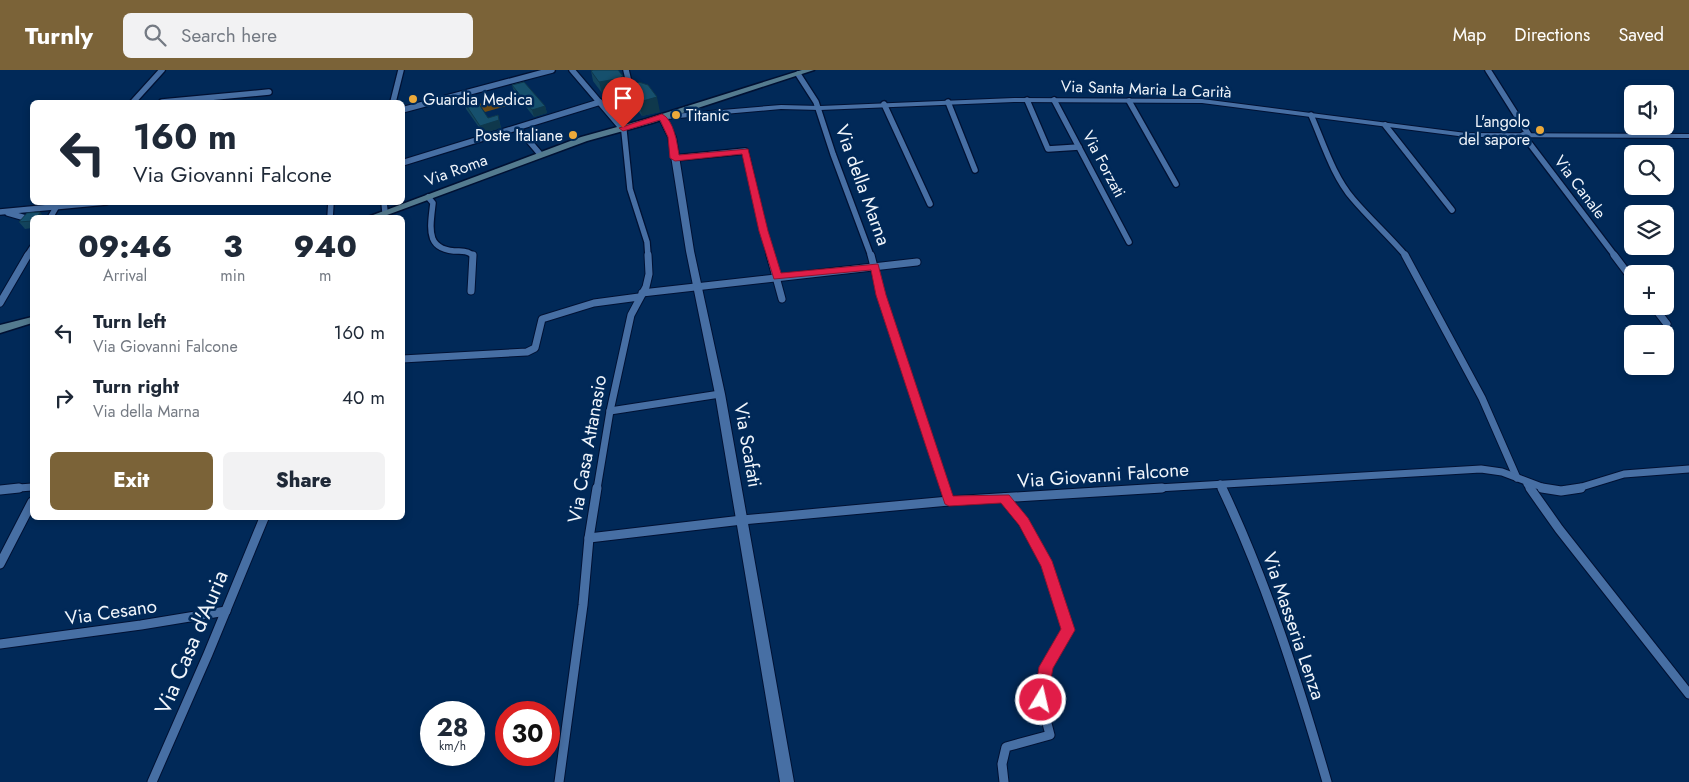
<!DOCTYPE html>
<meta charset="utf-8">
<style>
:root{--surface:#fff;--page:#f2f2f3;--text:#1f2937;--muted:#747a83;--accent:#7b6338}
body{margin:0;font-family:Jost,sans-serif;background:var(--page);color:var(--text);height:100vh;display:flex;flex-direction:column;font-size:19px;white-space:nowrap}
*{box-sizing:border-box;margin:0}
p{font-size:16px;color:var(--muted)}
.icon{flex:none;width:28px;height:28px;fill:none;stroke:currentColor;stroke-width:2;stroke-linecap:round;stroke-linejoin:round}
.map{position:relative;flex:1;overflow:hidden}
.drawer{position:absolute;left:30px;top:145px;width:375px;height:305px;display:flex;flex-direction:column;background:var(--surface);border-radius:8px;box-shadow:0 2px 8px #0003}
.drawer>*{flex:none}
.guide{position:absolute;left:30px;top:30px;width:375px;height:105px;border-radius:8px;box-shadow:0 2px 8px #0003;background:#fff;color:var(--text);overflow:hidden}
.tools{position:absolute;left:1624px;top:15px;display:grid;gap:10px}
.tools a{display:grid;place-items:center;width:50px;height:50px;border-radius:8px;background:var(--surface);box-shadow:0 2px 8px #0003;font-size:25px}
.speed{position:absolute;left:420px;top:631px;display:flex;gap:10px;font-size:25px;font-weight:700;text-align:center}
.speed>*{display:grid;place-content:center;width:65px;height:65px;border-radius:50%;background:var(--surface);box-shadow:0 2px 8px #0003;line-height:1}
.speed small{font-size:12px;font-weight:400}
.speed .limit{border:8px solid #d22;background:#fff;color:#111}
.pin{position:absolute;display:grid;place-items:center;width:42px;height:42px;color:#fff;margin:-51px -21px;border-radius:50% 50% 50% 0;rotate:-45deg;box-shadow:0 0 5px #0007}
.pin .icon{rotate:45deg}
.me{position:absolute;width:55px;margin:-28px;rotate:9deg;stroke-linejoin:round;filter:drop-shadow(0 0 4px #0008)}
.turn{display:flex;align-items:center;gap:18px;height:105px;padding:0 20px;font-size:22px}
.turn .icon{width:65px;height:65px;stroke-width:2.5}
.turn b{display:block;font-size:35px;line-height:42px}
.eta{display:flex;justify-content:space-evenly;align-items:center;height:85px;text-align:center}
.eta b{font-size:30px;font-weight:800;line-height:35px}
.action{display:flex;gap:10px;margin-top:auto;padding:10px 20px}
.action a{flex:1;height:58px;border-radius:8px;background:var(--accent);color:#fff;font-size:20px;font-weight:800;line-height:58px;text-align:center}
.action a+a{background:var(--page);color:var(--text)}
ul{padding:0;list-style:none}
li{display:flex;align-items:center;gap:15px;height:65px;padding:0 20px}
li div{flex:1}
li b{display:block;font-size:19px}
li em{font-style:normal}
header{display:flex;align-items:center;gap:30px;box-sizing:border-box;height:70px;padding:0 25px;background:var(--accent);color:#fff}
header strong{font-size:24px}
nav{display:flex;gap:28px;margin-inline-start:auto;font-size:18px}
.search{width:350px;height:45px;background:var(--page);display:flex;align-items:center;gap:12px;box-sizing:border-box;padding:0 18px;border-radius:8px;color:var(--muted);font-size:19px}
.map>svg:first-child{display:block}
.green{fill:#694813}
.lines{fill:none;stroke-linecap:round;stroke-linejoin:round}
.minor-far2-casing{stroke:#013;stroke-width:8}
.minor-far1-casing{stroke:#013;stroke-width:9}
.minor-casing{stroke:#013;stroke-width:11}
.tertiary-casing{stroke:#013;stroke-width:2}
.secondary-casing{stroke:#013;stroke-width:3}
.minor-far2{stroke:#476fa4;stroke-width:5.5}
.minor-far1{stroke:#476fa4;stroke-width:7}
.minor{stroke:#476fa4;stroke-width:9}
.tertiary{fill:#476fa4;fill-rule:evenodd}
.secondary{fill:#547b8f;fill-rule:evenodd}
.wall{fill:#13455e}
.shaded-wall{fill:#0f384c}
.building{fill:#16506d;stroke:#0f384c}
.route{fill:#e11d48;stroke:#92132f}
.poi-dot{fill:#eca93a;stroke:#012958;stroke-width:2}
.labels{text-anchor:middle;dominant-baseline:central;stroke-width:5;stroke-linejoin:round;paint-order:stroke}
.far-street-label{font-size:16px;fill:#f0f5fb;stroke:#012958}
.far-poi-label{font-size:16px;fill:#f0f5fb;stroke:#012958;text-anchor:start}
.street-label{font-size:19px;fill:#f0f5fb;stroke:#012958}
.near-street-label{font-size:22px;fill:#f0f5fb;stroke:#012958}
</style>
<header>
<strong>Turnly</strong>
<div class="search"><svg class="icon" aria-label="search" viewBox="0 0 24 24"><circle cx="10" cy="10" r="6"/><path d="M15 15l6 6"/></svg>Search here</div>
<nav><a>Map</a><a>Directions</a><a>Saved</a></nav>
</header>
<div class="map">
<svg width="1689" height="712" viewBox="0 0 1689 712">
<rect width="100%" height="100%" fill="#012958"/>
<!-- green -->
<path class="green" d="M511,25L517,33L485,42L479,34Z"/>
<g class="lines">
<!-- minor-far2 casing -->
<g class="minor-far2-casing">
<g id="minor-far2">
<path d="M572,0L624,61L630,119L647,172L648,186"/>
<path d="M626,0L632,25"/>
<path d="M1488,0L1529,65"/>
<path d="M798,4L816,32L833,84L871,186"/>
<path d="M1027,30L1048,79L1079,77"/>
<path d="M1054,30L1129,172"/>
<path d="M1129,31L1176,114"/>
<path d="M133,32L162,0"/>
<path d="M162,32L269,22"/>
<path d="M393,32L401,0"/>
<path d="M948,32L975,100"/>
<path d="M884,34L930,134"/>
<path d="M402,40L552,0"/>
<path d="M1311,45C1323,72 1333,106 1353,129C1370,149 1389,166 1406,186"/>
<path d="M1385,55L1452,140"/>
<path d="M518,58L540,84"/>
<path d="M1523,65L1615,186"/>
<path d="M675,88L745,81L770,186"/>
<path d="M402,93L600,32"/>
<path d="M428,127L433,133C430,159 425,181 459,181C465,181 470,182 473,186"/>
<path d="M384,132L385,142"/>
<path d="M0,142L106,132"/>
<path d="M8,143L29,149"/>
<path d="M50,148L58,134"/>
<path d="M330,148L331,132"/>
<path d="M27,186L32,178"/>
</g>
</g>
<!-- minor-far1 casing -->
<g class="minor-far1-casing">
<g id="minor-far1">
<path d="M770,185L782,229"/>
<path d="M871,185L881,225L945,419"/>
<path d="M1405,185L1482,328L1517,408"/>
<path d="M1614,185L1632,209"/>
<path d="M471,221L473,185"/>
<path d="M642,223L917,192"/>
<path d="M0,233L28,185"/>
<path d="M1653,236L1667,254"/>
<path d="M402,289L527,282L535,278L542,249L594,233L639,227"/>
<path d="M610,341L720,324"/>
<path d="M1220,414L1223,419"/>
<path d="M1527,414L1531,419"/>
<path d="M6,419L32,417"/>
<path d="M597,419L610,341L631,245L646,217L649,204L648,185"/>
<path d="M1141,419L1481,399L1502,402L1547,419"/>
<path d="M1575,419L1624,404L1689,399"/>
</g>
</g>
<!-- minor casing -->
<g class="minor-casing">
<g id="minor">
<path d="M945,418L949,431"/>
<path d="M1222,418C1267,513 1298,612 1327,712"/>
<path d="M1530,418L1559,459L1689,624"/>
<path d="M1542,418L1561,421L1581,418"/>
<path d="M0,420L19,418"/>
<path d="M1004,428L1023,452L1047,495L1068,560L1046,597L1041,630L1050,665L1006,677L1002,694L1004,712"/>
<path d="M589,468L742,450L949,431L1162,418"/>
<path d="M0,494L32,432"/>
<path d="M0,574L141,555L226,541"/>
<path d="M152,712L208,584L264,448"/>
<path d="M559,712L583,535L589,468L597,418"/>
</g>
</g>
<!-- tertiary casing -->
<g class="tertiary-casing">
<path id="tertiary" d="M1014,28L1202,29L1466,63L1689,64V68L1466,67L1202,33L1014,32L820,40L781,39L667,49L676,67L694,181L725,324L794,712H780L715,324L686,181L668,67L658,47L662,45L781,35L820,36Z"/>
</g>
<!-- secondary casing -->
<g class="secondary-casing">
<g id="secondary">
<path d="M802,0H814L652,53L587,71L379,148H365L581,67L646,49Z"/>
<path d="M32,247V253L0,263V255Z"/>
</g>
</g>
<!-- minor-far2 -->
<use href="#minor-far2" class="minor-far2"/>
<!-- minor-far1 -->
<use href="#minor-far1" class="minor-far1"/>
<!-- minor -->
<use href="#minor" class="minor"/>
<!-- tertiary -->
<use href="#tertiary" class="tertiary"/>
<!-- secondary -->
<use href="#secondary" class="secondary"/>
</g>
<!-- wall -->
<g class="wall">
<path d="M591,1L625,17H623L624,19L602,23L593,11Z"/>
<path d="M512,15L545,36L547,43L534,47L514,22Z"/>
<path d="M631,20L660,42L642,46L633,34Z"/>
<path d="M464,32L488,48L498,45L501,58L483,63L466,39Z"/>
<path d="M40,142L44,148H32V158L25,159L19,152Z"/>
</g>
<!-- shaded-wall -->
<g class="shaded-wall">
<path d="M623,6L625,17H623L624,19L602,23L599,12Z"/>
<path d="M657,27L660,42L642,46L639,32Z"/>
<path d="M545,36L547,43L534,47L532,40Z"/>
<path d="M499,50L501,58L483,63L480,56Z"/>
<path d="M40,142L44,148H37Z"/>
</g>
<!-- building -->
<g class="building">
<path d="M593,0H618L623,6L621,7L622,8L599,12L591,1Z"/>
<path d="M524,12L545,36L532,40L512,15Z"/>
<path d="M639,12L648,15L657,27L639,32L631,20Z"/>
<path d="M475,28L488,48L498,45L499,50L480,56L464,32Z"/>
<path d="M40,142L37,148H32V151L19,152L27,143Z"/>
</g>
<!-- route -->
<path class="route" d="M662,44C674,50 677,73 679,85L748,79L768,161L781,203L878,194L886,225L953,426L1009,425L1028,448L1052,491L1075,560L1053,598L1046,635L1041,637L1036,635L1034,630L1039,597L1061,559L1041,496L1019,455L1001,433L949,436L945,434L876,225L871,200L774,209L759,161L742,84L675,91L670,88L668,67L660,50L623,61L619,58Z"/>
<!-- markers -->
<g class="poi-dot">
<circle cx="413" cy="29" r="5"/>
<circle cx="676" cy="45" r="5"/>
<circle cx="1540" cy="60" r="5"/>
<circle cx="573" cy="65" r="5"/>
</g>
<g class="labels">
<!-- far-street labels -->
<g class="far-street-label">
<text transform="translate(1146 19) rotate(2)">Via Santa Maria La Carità</text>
<text transform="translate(1104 94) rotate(62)">Via Forzati</text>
<text transform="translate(456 100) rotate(-20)">Via Roma</text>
<text transform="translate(1580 117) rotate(53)">Via Canale</text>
</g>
<!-- far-poi labels -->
<g class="far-poi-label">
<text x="423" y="29">Guardia Medica</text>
<text x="686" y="45">Titanic</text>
<text x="1530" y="51" text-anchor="end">L'angolo<tspan x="1530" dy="18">del sapore</tspan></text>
<text x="563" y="65" text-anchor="end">Poste Italiane</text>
</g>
<!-- street labels -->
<g class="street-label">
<text transform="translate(863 115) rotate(70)">Via della Marna</text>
<text transform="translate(748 375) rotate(80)">Via Scafati</text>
<text transform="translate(587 379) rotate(-80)">Via Casa Attanasio</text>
<text transform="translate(1103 405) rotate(-4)">Via Giovanni Falcone</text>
<text transform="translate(111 542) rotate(-8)">Via Cesano</text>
<text transform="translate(1294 556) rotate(71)">Via Masseria Lenza</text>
</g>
<!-- near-street labels -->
<g class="near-street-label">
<text transform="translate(191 572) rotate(-67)">Via Casa d'Auria</text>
</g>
</g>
</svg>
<div class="tools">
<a><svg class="icon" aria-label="sound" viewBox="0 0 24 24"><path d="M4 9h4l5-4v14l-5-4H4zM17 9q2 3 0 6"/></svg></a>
<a><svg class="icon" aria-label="search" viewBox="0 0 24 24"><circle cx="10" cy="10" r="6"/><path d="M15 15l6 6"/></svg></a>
<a><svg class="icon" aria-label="layers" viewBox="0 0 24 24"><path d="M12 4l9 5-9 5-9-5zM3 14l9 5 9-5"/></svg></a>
<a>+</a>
<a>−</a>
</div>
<div class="speed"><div>28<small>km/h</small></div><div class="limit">30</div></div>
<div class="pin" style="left:623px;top:58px;background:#d93025"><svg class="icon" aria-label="arrive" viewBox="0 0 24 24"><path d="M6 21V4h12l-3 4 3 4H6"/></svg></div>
<svg class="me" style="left:1041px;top:630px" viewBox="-20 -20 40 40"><circle r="17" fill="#e11d48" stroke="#fff" stroke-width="3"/><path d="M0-11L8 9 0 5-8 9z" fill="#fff"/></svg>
<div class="guide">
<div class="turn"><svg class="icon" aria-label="left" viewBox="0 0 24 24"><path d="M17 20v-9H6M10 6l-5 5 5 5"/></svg><div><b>160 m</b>Via Giovanni Falcone</div></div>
</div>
<section class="drawer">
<div class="eta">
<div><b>09:46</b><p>Arrival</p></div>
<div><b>3</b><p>min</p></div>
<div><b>940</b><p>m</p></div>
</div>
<ul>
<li><svg class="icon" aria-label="left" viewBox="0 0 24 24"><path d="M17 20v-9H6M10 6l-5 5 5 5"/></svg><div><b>Turn left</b><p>Via Giovanni Falcone</p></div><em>160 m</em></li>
<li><svg class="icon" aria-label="right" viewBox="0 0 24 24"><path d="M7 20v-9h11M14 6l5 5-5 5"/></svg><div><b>Turn right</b><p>Via della Marna</p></div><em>40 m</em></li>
</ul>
<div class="action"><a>Exit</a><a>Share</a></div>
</section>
</div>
